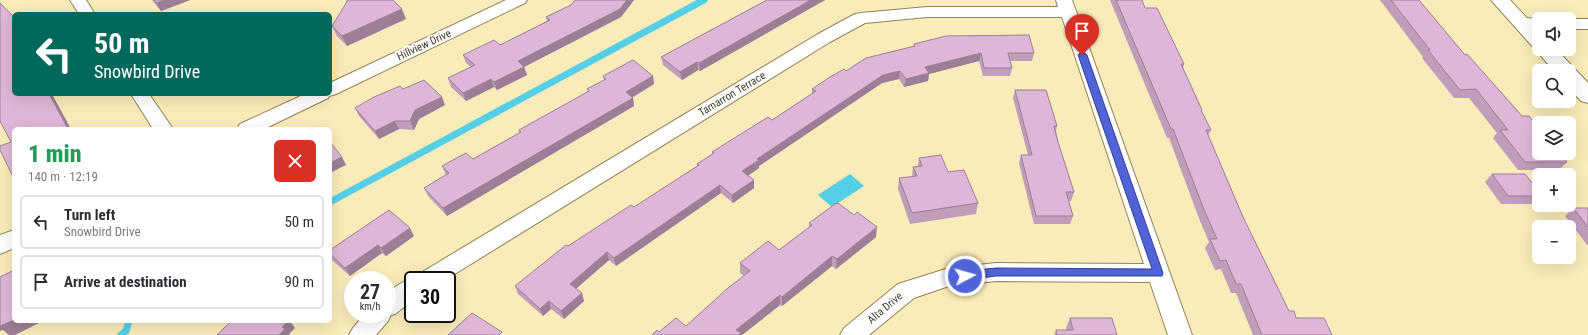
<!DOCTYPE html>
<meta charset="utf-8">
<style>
:root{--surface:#fff;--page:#f7f7f7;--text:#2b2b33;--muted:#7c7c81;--line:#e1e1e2}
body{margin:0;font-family:"Roboto Condensed",sans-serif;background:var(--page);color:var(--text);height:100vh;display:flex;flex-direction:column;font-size:15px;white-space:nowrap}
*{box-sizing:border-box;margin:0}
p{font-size:13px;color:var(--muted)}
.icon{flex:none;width:22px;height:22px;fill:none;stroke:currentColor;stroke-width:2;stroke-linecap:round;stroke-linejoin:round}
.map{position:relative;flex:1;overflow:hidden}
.drawer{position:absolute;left:12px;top:127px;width:320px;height:196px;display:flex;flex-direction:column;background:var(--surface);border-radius:6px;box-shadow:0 4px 16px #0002}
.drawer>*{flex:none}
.hud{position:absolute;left:12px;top:12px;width:320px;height:84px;border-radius:6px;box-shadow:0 4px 16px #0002;background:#00695c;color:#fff;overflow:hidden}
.controls{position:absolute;left:1532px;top:12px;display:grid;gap:8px}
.controls a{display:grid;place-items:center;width:44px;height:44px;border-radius:6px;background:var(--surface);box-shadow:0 4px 16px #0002;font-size:20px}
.speed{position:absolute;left:344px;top:271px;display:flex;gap:8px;font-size:20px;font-weight:700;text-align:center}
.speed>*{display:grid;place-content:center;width:52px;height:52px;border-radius:50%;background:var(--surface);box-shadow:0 4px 16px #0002;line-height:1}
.speed small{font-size:10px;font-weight:400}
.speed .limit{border:2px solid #111;border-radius:6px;background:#fff;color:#111}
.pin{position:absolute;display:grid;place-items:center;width:34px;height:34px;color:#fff;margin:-41px -17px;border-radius:50% 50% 50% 0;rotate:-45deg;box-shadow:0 0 4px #0007}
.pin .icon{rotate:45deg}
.me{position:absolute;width:44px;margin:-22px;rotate:84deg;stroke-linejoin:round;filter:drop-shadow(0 0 3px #0008)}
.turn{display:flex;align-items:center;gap:14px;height:84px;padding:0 16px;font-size:18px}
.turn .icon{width:52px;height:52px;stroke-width:2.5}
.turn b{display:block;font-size:28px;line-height:34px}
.round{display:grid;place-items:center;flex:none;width:42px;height:42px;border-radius:6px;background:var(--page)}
.head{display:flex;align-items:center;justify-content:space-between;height:68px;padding:0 16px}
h1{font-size:24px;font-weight:800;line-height:30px;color:#1e9e55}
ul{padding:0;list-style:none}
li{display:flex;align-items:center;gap:12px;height:54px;margin:0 8px 6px;padding:0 8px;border:2px solid var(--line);border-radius:6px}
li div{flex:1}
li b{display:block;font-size:15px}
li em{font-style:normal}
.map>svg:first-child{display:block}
.water{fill:#55cfe6}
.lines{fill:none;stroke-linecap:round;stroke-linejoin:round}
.stream{stroke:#55cfe6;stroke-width:7}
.street-casing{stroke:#918356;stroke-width:2}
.secondary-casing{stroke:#918356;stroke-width:2}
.street{fill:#fff;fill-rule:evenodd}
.secondary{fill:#fff;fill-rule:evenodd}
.wall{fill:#c09db9}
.shaded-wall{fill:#9c7f96}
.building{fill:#dfb6d7;stroke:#9c7f96}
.route{fill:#5063d8;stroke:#34408c}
.labels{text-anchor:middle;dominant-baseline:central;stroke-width:4;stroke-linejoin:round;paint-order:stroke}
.street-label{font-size:11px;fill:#413b27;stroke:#fff}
</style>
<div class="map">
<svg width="1588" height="335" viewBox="0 0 1588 335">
<rect width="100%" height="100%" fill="#faebba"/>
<!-- water -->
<path class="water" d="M850,174L864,186L832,207L818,195Z"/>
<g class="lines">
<!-- stream -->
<g class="stream">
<path d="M330,202L704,0"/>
<path d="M121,335L126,331L129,321"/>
</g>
<!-- street casing -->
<g class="street-casing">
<g id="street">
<path d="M70,0H86L95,14H79Z"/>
<path d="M506,0H527L525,3L336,94L329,96L328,98L264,129H237L240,124L305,94H330V83Z"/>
<path d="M1056,0H1072L1192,335H1168L1150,282L996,281L949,286L914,298L869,335H840L844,328L898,284L949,268L996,263L1144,264L1062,17H927L865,23L830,42L445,280H413V300L395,314L391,315L388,321L376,335H349L353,328L365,314H387V293C395,288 406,277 416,280L419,274L818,34L855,14L861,13L927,7H1058Z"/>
<path d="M1522,18L1544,19H1539V28L1516,27L1514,23L1516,19Z"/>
<path d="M1568,19H1588V29H1569Z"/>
<path d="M131,94H149L173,129H153Z"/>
<path d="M14,230V248L0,254V235Z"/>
</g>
</g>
<!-- secondary casing -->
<g class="secondary-casing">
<path id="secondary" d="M1491,0H1510L1539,31V49H1556L1588,83V103L1581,101L1569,88V71H1554L1535,49L1536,47L1532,46Z"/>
</g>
<!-- street -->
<use href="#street" class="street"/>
<!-- secondary -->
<use href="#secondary" class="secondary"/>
</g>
<!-- wall -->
<g class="wall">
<path d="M152,0H190L161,11Z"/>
<path d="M346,0H393L406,19L347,46L337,36L332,26L347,3Z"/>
<path d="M575,0H634L621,17L524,67L527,75L497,90L494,87L466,101L451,87L448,78L471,67L466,63L463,55L500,45L547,21L546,17L571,5Z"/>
<path d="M767,0H825L700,71L698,70L682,80L663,65L661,57Z"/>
<path d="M1110,0H1142L1145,8L1184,64L1183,69L1202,110V112L1211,130L1208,135L1243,217L1289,311L1296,318L1332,335H1253L1236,293H1231L1221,269L1215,270L1205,248L1209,242L1200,221L1169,138H1167Z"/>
<path d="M1380,0H1419L1465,55L1522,116L1567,162L1559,170H1518L1493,138L1497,133L1469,98H1454L1422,58L1423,57Z"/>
<path d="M914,44L1034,53L1032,61H1010L1012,68L1010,76H983L979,61L929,74L928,81L904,87L899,79L882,83L759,166V168L748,176L754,180V188L733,203L721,193L616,266L609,260L576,289L584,301L564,319L551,309L543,316L518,294L515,286L568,246L634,207L697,166V164L712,154V152L772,120L812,94V89L846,71L913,47Z"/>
<path d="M603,76H653L654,84L632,98H633L634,106L447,216L428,196L424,188L446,175L442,166L473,159L519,133V130L588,92L587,89L604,80Z"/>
<path d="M403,89L445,105L419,119L414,130L399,129L379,139L359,116L355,108Z"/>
<path d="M1015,90L1057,126L1056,131L1058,142L1074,192L1071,201H1069L1073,216L1070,224H1034L1019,163L1021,155H1028L1013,98Z"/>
<path d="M919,158L948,172L978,203L976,214L910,224L898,189L899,178L912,177L913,167L918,166Z"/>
<path d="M1492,174L1539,192V198L1534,204H1501L1485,182Z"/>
<path d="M1573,208H1588V246L1565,216Z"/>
<path d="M809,223L876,237L836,269L832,266L782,306L780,305L742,335H652L659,332L686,326L744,276L740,273V263L779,250L809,228Z"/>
<path d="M414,236L386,256L382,253L350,276L332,260L330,256V250Z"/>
<path d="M1070,318L1117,335H1054L1056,330H1066V328Z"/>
</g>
<!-- shaded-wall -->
<g class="shaded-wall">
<path d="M164,0H190L161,11L156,3Z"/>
<path d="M627,0H634L621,17L524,67L527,75L497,90L494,82L518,61Z"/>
<path d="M811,0H825L700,71L699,63Z"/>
<path d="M402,9L406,19L347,46L342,36Z"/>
<path d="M981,53L979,61L929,74L928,81L904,87L906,79L925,67Z"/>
<path d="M697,62L698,70L682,80L680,72Z"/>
<path d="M900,71L899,79L882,83L759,166V168L743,179L742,171L757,159L883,75Z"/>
<path d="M653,76L654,84L627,100L626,92Z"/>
<path d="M491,79L494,87L466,101L463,93Z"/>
<path d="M49,94H52L71,129H68Z"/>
<path d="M442,97L445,105L419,119L414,130L410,121L415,110Z"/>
<path d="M633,98L634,106L447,216L443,208Z"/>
<path d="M395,121L399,129L379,139L375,131Z"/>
<path d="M342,157L346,165L330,173V163Z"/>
<path d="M754,180V188L733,203L732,195Z"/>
<path d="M720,185L721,193L616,266L614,258Z"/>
<path d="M877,227L876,237L836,269L837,259Z"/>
<path d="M410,228L414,236L386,256L381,248Z"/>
<path d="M378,245L382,253L350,276L345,268Z"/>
<path d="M607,252L609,260L572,292L570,284Z"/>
<path d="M832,256V266L782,306V297Z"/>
<path d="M582,293L584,301L564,319L561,311Z"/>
<path d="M780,295V305L742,335H737L736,330Z"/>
<path d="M549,301L551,309L543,316L540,309Z"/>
<path d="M0,320H14V321H39V323L15,335H9L3,330L0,331Z"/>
<path d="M285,321H291H290L295,328L289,334L290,335H279Z"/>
</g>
<!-- building -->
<g class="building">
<path d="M154,0H164L156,3Z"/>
<path d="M348,0H393L402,9L342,36L332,26Z"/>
<path d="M575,0H627L620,9L518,61L524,67L494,82L491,79L463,93L448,78L475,65L463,55L494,40L500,45L550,20L546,17L571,5Z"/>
<path d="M767,0H811L699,63L697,62L680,72L661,57Z"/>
<path d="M1116,0H1142L1145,8H1157L1184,64H1181L1202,110H1201L1211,130H1206L1243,217L1289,311H1294L1296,318H1324L1332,335H1262L1241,284H1236L1226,260L1220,261L1210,239H1217L1205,212L1173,129H1171Z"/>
<path d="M1391,0H1419L1465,55L1467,54L1522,116H1529L1539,129V153H1560L1567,162H1525L1500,130H1508L1476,89L1460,90L1428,50H1430Z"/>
<path d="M0,3L14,17V94H49L68,129H14V179L0,150V146L11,142L0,121Z"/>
<path d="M1029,35L1034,53H1008L1012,68H984L981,53L925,67L929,73L906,79L900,71L883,75L757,159L759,160L742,171L754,180L732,195L720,185L614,258L607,252L570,284L582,293L561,311L549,301L540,309L515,286L566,245L568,246L631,205L634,207L699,165L697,164L714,153L712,152L768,117L772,120L816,91L812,89L830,77L844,69L846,71L866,58L915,46L914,44L946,36Z"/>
<path d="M633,60L653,76L626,92L633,98L443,208L424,188L449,173L442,166L466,153L473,159L521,132L519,130L589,91L587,89L606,79L603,76Z"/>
<path d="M424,80L442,97L415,110L410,121H395L375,131L355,108L374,97L400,86L403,89Z"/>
<path d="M1015,90H1046L1057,126H1054L1058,142L1074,192H1066L1073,216H1036L1021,155H1032Z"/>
<path d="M318,127L320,129H313Z"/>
<path d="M330,142L342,157L330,163Z"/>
<path d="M941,155L948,172L964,170L978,203L912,213L899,178L917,176L913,167L922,166L919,158Z"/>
<path d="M1492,174H1525L1539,192V196H1508Z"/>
<path d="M838,203L854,215L857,212L877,227L837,259L832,256L782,297L780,295L736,330L741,333L739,335H652L657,330L659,332L676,318L686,326L728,288L750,271L740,263L768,241L779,250L812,225L809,223L835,204Z"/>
<path d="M1573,208H1588V227Z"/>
<path d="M389,210L410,228L381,248L378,245L345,268L330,254V250Z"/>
<path d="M14,270V320L0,326V277Z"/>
<path d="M472,313L502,332L499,335H448Z"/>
<path d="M1070,318H1112L1117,335H1057L1056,330H1073Z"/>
<path d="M231,321H288L282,327L285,329L279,335H217Z"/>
</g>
<!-- route -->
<path class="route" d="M1080,53H1085L1087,55L1163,273L1162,276H996L965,280L961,279L960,276L961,273L965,271L996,268L1152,269L1078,55Z"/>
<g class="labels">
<!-- street labels -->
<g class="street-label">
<text transform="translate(424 45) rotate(-25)">Hillview Drive</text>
<text transform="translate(732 94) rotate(-31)">Tamarron Terrace</text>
<text transform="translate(885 308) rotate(-40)">Alta Drive</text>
</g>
</g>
</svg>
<div class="controls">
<a><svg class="icon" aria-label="sound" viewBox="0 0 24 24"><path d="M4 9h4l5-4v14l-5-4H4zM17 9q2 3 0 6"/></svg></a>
<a><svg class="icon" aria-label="search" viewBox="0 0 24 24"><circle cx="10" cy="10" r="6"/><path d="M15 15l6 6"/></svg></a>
<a><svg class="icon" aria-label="layers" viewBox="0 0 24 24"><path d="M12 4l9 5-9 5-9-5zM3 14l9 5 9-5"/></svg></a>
<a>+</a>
<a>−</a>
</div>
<div class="speed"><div>27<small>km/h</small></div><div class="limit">30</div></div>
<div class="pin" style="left:1082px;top:55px;background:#d93025"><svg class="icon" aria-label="arrive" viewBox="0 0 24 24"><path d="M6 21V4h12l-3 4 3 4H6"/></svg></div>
<svg class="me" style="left:965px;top:276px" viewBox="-20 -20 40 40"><circle r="17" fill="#5063d8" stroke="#fff" stroke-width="3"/><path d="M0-11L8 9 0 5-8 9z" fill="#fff"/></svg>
<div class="hud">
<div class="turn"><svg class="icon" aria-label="left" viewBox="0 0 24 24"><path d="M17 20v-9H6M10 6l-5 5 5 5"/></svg><div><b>50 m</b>Snowbird Drive</div></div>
</div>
<section class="drawer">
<div class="head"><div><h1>1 min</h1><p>140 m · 12:19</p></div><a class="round" style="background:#d93025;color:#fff"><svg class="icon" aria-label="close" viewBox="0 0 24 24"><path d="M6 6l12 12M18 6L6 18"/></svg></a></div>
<ul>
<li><svg class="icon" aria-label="left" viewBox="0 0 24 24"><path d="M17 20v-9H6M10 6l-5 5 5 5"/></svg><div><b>Turn left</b><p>Snowbird Drive</p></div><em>50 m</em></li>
<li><svg class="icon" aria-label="arrive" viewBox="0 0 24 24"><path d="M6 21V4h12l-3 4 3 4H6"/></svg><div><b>Arrive at destination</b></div><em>90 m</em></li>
</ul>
</section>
</div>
